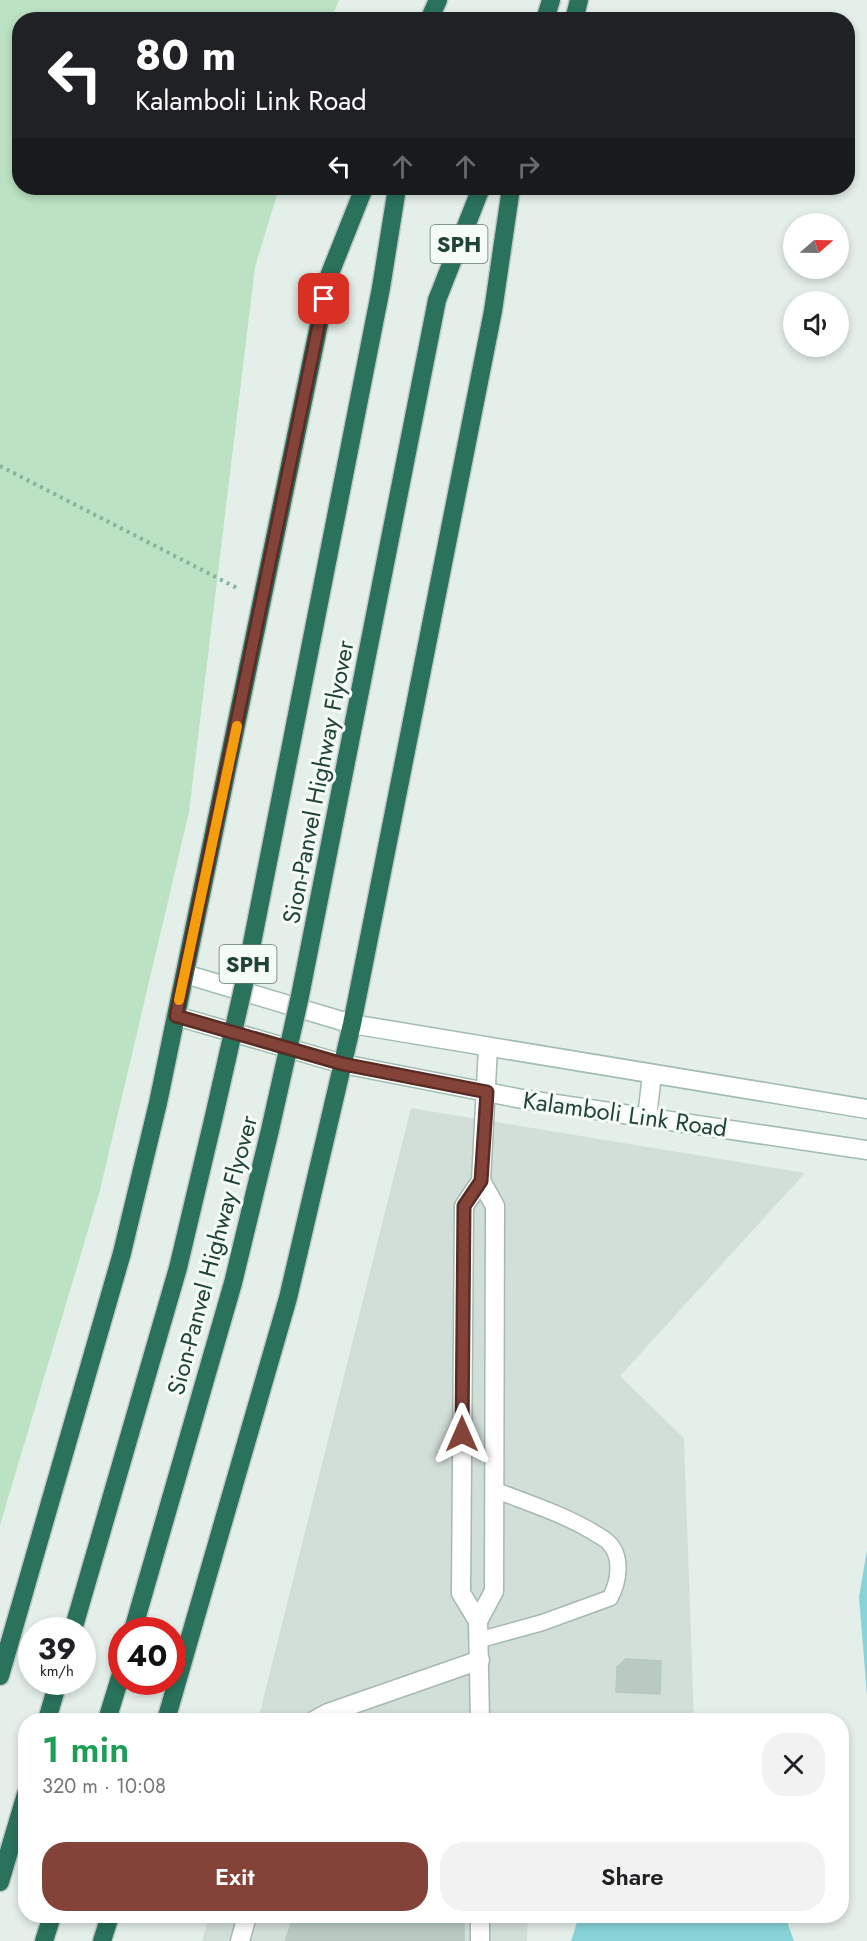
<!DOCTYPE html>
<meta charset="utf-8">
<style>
:root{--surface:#fff;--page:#f2f2f2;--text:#202124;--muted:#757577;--accent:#844339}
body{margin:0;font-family:Jost,sans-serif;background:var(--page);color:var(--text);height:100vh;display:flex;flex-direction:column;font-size:22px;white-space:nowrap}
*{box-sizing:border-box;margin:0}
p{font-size:20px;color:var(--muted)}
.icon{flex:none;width:33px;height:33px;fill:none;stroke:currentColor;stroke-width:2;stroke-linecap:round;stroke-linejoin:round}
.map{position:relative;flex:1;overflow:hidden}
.details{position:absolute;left:18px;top:1713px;width:831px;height:210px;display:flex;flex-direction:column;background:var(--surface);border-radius:24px;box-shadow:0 3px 9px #0003}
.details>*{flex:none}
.guide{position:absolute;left:12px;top:12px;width:843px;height:183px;border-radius:24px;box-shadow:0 3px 9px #0003;background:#202124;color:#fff;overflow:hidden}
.needle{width:39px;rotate:70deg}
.fabs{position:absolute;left:783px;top:213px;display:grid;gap:12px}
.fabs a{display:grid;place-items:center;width:66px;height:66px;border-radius:50%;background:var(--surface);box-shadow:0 3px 9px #0003;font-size:30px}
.speed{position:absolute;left:18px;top:1617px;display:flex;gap:12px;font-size:30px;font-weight:700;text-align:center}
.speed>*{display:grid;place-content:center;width:78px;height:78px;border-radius:50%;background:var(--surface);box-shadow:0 3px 9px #0003;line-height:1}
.speed small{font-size:15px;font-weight:400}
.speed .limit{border:9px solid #d22;background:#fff;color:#111}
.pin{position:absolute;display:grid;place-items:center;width:51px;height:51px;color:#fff;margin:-26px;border-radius:12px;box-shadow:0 3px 9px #0006}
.me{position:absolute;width:66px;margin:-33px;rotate:0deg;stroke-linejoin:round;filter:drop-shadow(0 0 4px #0008)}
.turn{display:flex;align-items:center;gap:21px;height:126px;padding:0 24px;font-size:27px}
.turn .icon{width:78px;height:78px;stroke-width:2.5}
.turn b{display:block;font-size:42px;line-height:51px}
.lanes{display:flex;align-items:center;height:57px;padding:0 24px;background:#0003;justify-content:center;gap:30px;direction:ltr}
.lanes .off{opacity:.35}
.round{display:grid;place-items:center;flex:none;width:63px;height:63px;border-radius:24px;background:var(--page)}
.headline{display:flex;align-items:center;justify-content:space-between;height:102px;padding:0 24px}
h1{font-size:36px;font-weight:600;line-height:45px;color:#1e9e55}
.primary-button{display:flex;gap:12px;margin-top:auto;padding:12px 24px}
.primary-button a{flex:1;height:69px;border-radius:24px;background:var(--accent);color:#fff;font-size:24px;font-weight:600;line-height:69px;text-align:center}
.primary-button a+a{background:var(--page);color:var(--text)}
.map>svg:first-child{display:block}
.built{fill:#d2dfd8}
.green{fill:#bbe2c2}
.water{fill:#88d3d8}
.building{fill:#b9cac2;stroke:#b6c9bf;stroke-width:1.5}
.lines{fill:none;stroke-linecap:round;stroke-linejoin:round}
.service-casing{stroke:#a6b8b0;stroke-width:18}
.tertiary-casing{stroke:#a6b8b0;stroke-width:21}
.secondary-casing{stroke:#a1bcb0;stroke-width:21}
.motorway-casing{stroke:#c1cac7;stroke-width:21}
.path{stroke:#82b5a0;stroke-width:4;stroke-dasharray:3 4.5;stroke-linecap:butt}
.service{stroke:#fff;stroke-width:15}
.tertiary{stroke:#fff;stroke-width:18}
.secondary{stroke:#fff;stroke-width:18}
.motorway{stroke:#2a725c;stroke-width:18}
.motorway-bridge-casing{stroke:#c1cac7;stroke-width:21;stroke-linecap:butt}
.motorway-bridge{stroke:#2a725c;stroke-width:18}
.route-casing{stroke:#562c25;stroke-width:15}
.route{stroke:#844339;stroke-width:10}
.slow{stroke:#f59e0b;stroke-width:10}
.labels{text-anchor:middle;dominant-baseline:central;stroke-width:6;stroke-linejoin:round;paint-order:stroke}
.shield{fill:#f5fbf7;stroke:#617a71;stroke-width:1.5}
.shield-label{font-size:22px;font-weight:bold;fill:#214337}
.street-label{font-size:24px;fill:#214337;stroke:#f5fbf7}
</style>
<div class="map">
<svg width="867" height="1941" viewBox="0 0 867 1941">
<rect width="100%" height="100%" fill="#e4efe9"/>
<!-- built -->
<g class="built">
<path d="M411,1108L805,1173L620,1376L684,1438L694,1720H258Z"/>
<path d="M209,1916H528L527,1941H202Z"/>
</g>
<!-- green -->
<path class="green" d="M0,0H339L331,19L20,20V188H279L255,267L189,812L100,1190L0,1525Z"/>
<!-- water -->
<g class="water">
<path d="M867,1550V1695L859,1597Z"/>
<path d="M579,1916H785L794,1941H571Z"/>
</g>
<!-- building -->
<g class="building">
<path d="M626,1659L661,1661L660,1694L616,1692L617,1667Z"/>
<path d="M294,1916H464V1941H285Z"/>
</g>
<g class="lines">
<!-- service casing -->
<g class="service-casing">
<path id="service" d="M479,1640L541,1623L610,1598C619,1582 623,1556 608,1542C604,1538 597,1535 593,1532C563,1514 528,1503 495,1490"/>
</g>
<!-- tertiary casing -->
<g class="tertiary-casing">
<g id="tertiary">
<path d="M481,1181L495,1206L494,1591L478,1621L461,1593L464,1206L481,1181L488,1047"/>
<path d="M478,1621L480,1720"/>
<path d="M315,1720L328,1713L480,1660"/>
<path d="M480,1916V1941"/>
<path d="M240,1941L247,1916"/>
</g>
</g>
<!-- secondary casing -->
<g class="secondary-casing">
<g id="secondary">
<path d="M185,974L352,1024L867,1109"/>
<path d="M176,1016L343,1064L522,1099L867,1150"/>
<path d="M647,1118L652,1074"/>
</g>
</g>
<!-- motorway casing -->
<g class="motorway-casing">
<g id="motorway">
<path d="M429,20L438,0"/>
<path d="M545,20L551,0"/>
<path d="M574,20L579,0"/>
<path d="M381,288L397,188"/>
<path d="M437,300L481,188"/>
<path d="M0,1676L122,1253L158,1103L329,276L364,188"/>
<path d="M47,1720L58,1682"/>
<path d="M107,1720L122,1671"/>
<path d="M166,1720L288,1298L352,1024L493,311L511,188"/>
<path d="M0,1882L26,1794"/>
<path d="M44,1941L52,1916"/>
<path d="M102,1941L110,1916"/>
</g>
</g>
<!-- path -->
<path class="path" d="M0,466L239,589"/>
<!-- service -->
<use href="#service" class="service"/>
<!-- tertiary -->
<use href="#tertiary" class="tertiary"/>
<!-- secondary -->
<use href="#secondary" class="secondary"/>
<!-- motorway -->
<use href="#motorway" class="motorway"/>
<!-- motorway-bridge casing -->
<g class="motorway-bridge-casing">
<g id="motorway-bridge">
<path d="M73,1630L178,1268L214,1116L244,984L381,288"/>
<path d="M133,1630L233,1283L270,1130L300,996L437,300"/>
</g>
</g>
<!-- motorway-bridge -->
<use href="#motorway-bridge" class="motorway-bridge"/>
</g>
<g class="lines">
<!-- route casing -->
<g class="route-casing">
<path id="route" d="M324,299L176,1016L343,1064L487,1092L481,1181L464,1206L462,1434"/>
</g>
<!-- route -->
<use href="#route" class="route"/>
<!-- slow -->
<path class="slow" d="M179,1000L237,726"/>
</g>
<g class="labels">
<!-- shield labels -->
<g class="shield">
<rect x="430.5" y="225" width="57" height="38" rx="4.5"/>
<rect x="219.5" y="945" width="57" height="38" rx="4.5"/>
</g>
<g class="shield-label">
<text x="459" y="244">SPH</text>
<text x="248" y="964">SPH</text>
</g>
<!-- street labels -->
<g class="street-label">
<text transform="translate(318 782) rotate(-79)">Sion-Panvel Highway Flyover</text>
<text transform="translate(625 1114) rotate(8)">Kalamboli Link Road</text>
<text transform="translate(212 1255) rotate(-75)">Sion-Panvel Highway Flyover</text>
</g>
</g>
</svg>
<div class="fabs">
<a><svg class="needle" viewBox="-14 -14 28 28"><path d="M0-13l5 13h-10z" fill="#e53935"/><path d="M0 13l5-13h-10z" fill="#757577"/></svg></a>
<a><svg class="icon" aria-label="sound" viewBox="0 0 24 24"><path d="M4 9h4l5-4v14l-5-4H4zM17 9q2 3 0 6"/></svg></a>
</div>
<div class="speed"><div>39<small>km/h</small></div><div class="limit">40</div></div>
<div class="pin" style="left:324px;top:299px;background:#d93025"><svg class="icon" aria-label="arrive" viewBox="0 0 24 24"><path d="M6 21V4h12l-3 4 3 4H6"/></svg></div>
<svg class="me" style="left:462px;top:1434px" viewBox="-20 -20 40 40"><path d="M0-17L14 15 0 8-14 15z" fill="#844339" stroke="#fff" stroke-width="4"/></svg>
<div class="guide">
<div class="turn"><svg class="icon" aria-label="left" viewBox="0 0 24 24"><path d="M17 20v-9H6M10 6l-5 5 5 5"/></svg><div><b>80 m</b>Kalamboli Link Road</div></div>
<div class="lanes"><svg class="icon" aria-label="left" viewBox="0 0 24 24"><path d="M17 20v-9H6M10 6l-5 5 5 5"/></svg><svg class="icon off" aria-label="ahead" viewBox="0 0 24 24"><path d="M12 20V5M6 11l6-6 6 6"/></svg><svg class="icon off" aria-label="ahead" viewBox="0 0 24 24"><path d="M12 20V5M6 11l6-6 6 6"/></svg><svg class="icon off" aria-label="right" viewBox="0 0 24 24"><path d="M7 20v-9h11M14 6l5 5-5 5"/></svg></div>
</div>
<section class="details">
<div class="headline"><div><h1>1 min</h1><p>320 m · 10:08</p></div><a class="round"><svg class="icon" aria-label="close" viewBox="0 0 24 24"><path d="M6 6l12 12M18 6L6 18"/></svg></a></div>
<div class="primary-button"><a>Exit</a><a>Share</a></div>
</section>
</div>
